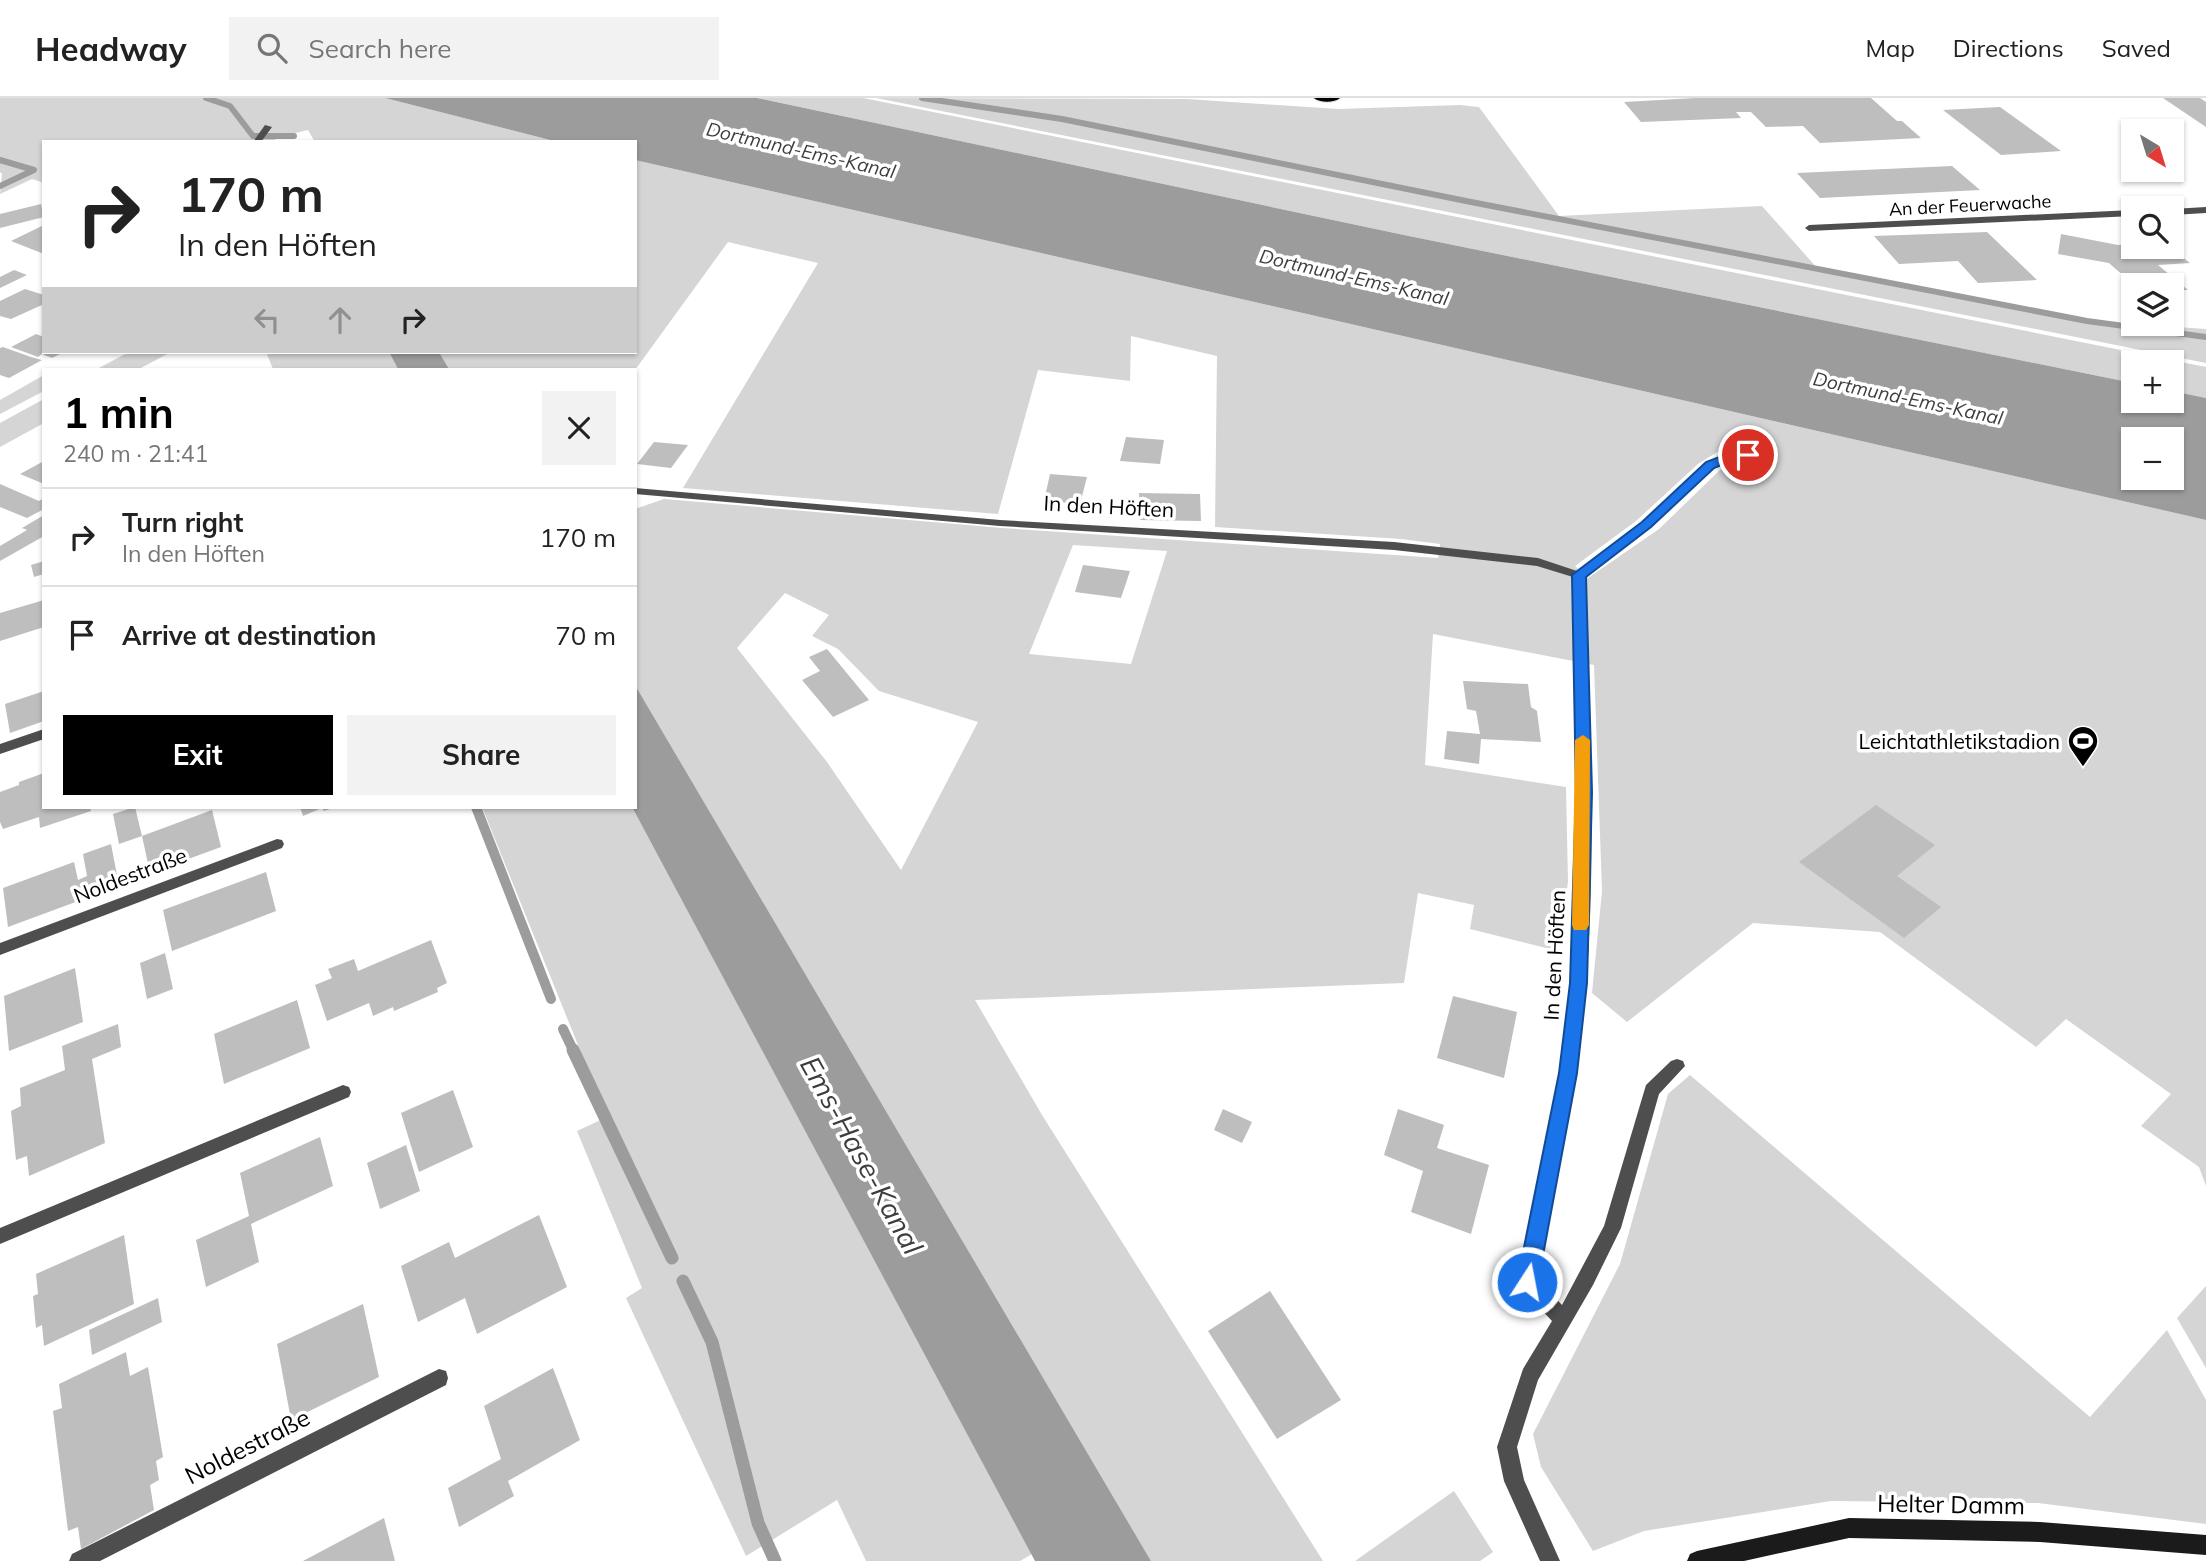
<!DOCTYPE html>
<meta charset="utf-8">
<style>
:root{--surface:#fff;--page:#f2f2f2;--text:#222;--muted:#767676;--line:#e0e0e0;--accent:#000}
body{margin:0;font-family:Mulish,sans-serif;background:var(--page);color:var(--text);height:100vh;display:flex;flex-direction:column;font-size:26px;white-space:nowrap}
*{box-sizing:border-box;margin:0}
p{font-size:23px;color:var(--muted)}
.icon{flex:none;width:38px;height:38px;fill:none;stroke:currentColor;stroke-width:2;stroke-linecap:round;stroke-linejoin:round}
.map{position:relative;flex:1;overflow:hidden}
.side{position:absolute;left:42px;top:270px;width:595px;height:441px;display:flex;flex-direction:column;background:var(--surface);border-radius:0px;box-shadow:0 2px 5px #0004}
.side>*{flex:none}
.banner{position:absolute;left:42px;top:42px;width:595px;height:214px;border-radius:0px;box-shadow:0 2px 5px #0004;background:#fff;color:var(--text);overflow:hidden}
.needle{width:46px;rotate:142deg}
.fabs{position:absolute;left:2121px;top:21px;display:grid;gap:14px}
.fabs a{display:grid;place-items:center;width:63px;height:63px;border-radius:0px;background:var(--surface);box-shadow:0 2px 5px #0004;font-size:35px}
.pin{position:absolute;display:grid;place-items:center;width:60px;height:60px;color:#fff;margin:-30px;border:4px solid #fff;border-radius:50%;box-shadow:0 2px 7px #0007}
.me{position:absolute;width:77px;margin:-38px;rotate:11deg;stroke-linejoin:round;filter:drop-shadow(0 0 5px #0008)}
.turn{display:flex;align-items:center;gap:24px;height:147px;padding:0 21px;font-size:32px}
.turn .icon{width:91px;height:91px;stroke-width:2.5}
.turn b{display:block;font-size:49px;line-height:60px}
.lanes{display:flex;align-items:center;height:66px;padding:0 21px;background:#0003;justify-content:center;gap:35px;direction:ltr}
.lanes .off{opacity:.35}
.round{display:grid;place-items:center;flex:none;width:74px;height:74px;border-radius:0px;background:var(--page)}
.head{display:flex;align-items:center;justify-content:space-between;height:119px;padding:0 21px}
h1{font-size:42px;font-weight:700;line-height:52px;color:var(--accent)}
.cta{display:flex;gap:14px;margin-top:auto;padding:14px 21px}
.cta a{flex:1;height:80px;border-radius:0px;background:var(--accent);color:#fff;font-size:28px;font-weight:700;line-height:80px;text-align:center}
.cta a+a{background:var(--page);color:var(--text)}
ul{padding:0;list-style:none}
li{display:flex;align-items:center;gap:21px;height:98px;padding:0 21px;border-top:2px solid var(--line)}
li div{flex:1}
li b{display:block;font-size:26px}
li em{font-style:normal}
header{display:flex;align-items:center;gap:42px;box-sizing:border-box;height:98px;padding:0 35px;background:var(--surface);border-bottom:2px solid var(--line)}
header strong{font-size:33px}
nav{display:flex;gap:38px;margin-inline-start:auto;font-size:24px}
.search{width:490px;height:63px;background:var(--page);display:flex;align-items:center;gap:18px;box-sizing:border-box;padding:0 24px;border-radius:0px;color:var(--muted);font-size:26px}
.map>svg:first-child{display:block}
.green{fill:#d5d5d5;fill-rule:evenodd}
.water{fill:#9c9c9c;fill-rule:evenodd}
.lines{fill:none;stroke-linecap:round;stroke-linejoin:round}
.stream-far2{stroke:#9c9c9c;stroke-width:6}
.stream-far1{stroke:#9c9c9c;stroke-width:10}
.stream{stroke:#9c9c9c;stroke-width:13}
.building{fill:#bebebe}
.highway-casing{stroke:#dbdbdb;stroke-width:2}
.street{fill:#4e4e4e;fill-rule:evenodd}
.secondary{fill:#1b1b1b;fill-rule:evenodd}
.highway{fill:#000;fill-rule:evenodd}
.route{fill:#1a73e8;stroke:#114b97;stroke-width:2}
.slow{fill:#f59e0b}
.labels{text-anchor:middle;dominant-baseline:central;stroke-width:7;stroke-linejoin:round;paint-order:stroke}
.far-street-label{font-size:18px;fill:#000;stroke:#fff}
.far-water-label{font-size:19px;font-style:italic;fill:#3d3d3d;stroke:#fff}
.street-label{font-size:21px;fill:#000;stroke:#fff}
.poi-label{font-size:21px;fill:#000;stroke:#fff;text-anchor:end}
.near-street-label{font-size:24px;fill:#000;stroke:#fff}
.near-water-label{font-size:28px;font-style:italic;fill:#3d3d3d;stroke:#fff}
</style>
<header>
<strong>Headway</strong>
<div class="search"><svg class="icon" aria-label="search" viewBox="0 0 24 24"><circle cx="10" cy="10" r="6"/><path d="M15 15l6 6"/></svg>Search here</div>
<nav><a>Map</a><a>Directions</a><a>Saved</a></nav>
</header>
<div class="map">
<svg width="2206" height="1463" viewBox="0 0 2206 1463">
<rect width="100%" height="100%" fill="#fff"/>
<!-- green -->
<g class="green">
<path d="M0,0H385L558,44H315L308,32L275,40L276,44H44V85L32,81L0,96L2,76L0,74Z"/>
<path d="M757,0H863L2206,269V300L2172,293V264H2133V285L1404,137Z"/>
<path d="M876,0L1187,1L1338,11L1460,7L1479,9L1559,118L1762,108L1818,171L2087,223L2206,231V265Z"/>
<path d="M635,62L2206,422V1088L2199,1069L2141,1028L2171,996L2066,921L2036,949L1880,834L1753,825L1627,924L1592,895L1602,793L1594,567L1433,536L1425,667L1566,689L1568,784L1558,853L1470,831L1474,807L1418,795L1404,885L975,902L1042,1017L1323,1463H1151L635,587V411L664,401L1002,430L1438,460L1440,446L1401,441L1215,429L1217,258L1131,238L1130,283L1038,272L998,416L683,390L818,165L728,144L635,272L449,271L439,254H635ZM1738,341L1775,349L1720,372L1659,431L1588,480L1575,468L1636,423L1698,366ZM1073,447L1167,453L1131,566L1029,556ZM785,495L829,517L812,538L838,551L879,593L978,624L901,772L827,664L737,550Z"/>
<path d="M129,254H171L139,271H97Z"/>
<path d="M266,254H389L398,271H273Z"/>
<path d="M44,277V293L0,316V302Z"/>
<path d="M44,301V325L0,349V325Z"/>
<path d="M482,709H632L1032,1456L1020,1463H866L837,1402L746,1458L626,1200L642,1190L577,1033L607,1019Z"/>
<path d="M1690,977L2090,1319L2167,1232L2206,1302V1426L2038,1405L1831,1403L1644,1433L1593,1453L1541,1369L1533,1336L1620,1166L1668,996Z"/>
<path d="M2206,1188V1270L2177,1220Z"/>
<path d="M1454,1393L1493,1454L1480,1463H1355Z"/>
</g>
<!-- water -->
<g class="water">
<path d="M385,0H757L1404,137L2133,285V303H2172V293L2206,300V422L635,62V44H558ZM2133,341H2172V380H2133Z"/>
<path d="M389,254H439L449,271H398Z"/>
<path d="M635,587L1151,1463H1035L632,709H635Z"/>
</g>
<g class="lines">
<!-- stream-far2 -->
<g class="stream-far2">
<path d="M206,0L230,8L253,38H294"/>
<path d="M922,0L1062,21L1471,104L2087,223L2206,239"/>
<path d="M0,62L34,72L0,88"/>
</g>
<!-- stream-far1 -->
<g class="stream-far1">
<path d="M476,709L551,901"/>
<path d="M563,931L574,954"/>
</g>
<!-- stream -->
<g class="stream">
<path d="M573,952L672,1160"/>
<path d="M683,1183L712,1244L758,1425L775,1463"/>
</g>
</g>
<!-- building -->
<g class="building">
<path d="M1695,0H1871L1897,23H1902L1921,40L1820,45L1803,28L1766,29L1751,14H1736L1741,20L1641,24L1624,4Z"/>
<path d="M2163,0H2200L2206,4V29Z"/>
<path d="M2000,9L2061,53L2001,57L1943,12Z"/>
<path d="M1952,68L1980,92L1820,100L1797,75Z"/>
<path d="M41,106L44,119L0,130V116Z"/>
<path d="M44,127V156L11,143Z"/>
<path d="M1987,134L2037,182L1978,185L1958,163L1899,166L1874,138Z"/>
<path d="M2061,136L2118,147L2133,146V149H2170L2190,165L2158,167L2188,192H2172V187H2134L2109,165L2058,156Z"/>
<path d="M14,172L27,177L0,190V179Z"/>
<path d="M25,191L44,197V206L11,221L0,218V203Z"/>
<path d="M36,236L44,239V254H64L52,260L42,256L38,259L11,249Z"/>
<path d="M3,249L31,259L42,262L9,280L0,277V250Z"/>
<path d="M1126,339L1164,342L1160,366L1120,363Z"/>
<path d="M654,344L688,347L671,370L637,366Z"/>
<path d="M44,363V386L20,376Z"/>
<path d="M1050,376L1087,379L1080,406L1044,403Z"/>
<path d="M0,386L39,403L44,400V411L27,420L0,409Z"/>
<path d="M1139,395L1200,396L1201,423L1140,422Z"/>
<path d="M44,417V438L0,463V448L27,432L22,430Z"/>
<path d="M44,463V476L34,479L31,467Z"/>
<path d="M1083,467L1130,473L1121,500L1075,494Z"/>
<path d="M44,502V529L0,543V515Z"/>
<path d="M827,551L869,602L833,619L802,582L820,573L809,559Z"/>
<path d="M1463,583L1528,586L1531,609L1537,613L1541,644L1481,641L1479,666L1444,661L1447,633L1480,636L1476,613L1467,611Z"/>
<path d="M44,593V623L10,635L5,606Z"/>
<path d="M44,675V709H90L91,713L40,730L39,719L3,731L0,724V694L19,687V684Z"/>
<path d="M1876,707L1935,747L1897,778L1941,809L1904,840L1799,764Z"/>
<path d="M135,709L142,738L119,746L113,716Z"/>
<path d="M300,709H336L324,713L322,710L303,718Z"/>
<path d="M212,712L221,749L150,775L142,738Z"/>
<path d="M111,746L117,777L79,791L81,802L8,829L3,790L74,764L78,782L87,778L83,756Z"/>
<path d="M266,774L276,813L172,853L163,812Z"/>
<path d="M431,842L447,885L437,890L438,894L394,913L393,909L373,918L369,905L327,923L315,887L332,880L328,871L354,861L358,873Z"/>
<path d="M165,855L173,891L147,901L140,865Z"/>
<path d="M75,870L83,924L9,953L4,898Z"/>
<path d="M1453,898L1517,914L1504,980L1437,960Z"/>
<path d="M297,902L310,950L224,986L214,936Z"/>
<path d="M118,926L121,949L92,961L105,1045L29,1078L27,1058L16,1062L11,1013L21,1008L20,990L65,972L62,948Z"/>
<path d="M453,992L473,1049L419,1074L401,1015Z"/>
<path d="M1223,1011L1252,1024L1242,1045L1214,1032Z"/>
<path d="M1398,1011L1444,1027L1437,1050L1489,1067L1471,1136L1411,1114L1423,1073L1384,1057Z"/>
<path d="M320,1039L333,1088L251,1126L259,1164L206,1189L196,1142L249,1118L240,1075Z"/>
<path d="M406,1047L420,1093L380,1111L367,1065Z"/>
<path d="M539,1117L567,1189L477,1236L465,1200L418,1224L401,1168L449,1144L455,1160Z"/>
<path d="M124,1137L134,1206L44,1248L42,1227L36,1230L33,1198L38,1196L36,1176Z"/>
<path d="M1270,1193L1341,1302L1277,1341L1208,1233Z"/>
<path d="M158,1200L162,1224L92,1257L89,1232Z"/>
<path d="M363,1206L379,1279L291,1322L277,1246Z"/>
<path d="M126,1254L130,1278L148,1269L163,1359L156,1363L159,1382L150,1387L154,1412L81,1451L78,1429L68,1433L53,1313L62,1310L59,1286Z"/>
<path d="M553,1270L580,1342L508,1383L514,1398L459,1429L448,1390L501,1361L484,1308Z"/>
<path d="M384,1420L395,1463H303Z"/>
</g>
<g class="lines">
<!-- highway casing -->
<g class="highway-casing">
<path id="highway" d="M1314,0H1340C1334,5 1320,5 1314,0Z"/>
</g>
<!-- street -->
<g class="street">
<path d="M265,27L272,29L261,44H253Z"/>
<path d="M2206,109V115L2172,117V111Z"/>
<path d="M2133,112V118L1809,133L1805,130L1809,127Z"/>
<path d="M1762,353L1766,354V358L1736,361L1714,369L1650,429L1585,478C1589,614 1597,752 1586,888C1577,987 1556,1084 1537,1181L1562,1207L1604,1128L1646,987L1671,963L1677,961L1683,963L1685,968L1659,996L1621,1130L1593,1187L1538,1282L1517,1349L1524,1382L1560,1463H1540L1504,1383L1497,1349L1523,1271L1552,1223L1521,1190L1518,1184C1539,1086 1561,987 1570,887C1582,751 1576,615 1573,479L1537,468L1394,452L1000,428L635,396V390L1000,422L1394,444L1538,460L1577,473L1642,425L1706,365L1734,355Z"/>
<path d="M44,631V641L0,656V646Z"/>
<path d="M277,741L282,742L284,746L282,750L0,857V845Z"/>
<path d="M343,987L349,989L351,994L349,999L0,1146V1130Z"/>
<path d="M439,1271L446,1273L448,1280L446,1287L100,1463H69L72,1456Z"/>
</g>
<!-- secondary -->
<path class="secondary" d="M1849,1420L2040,1424L2206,1437V1457L2040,1444L1849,1440L1744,1463H1687L1690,1456L1697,1453Z"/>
<!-- highway -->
<use href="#highway" class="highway"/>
</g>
<!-- route -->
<path class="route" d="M1748,353L1754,357L1752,360L1736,361L1714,370L1651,429L1586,479L1592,694L1587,885L1577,975L1538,1184L1535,1191L1527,1194L1520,1191L1517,1184L1559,975L1570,885L1576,694L1572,477L1642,424L1706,364L1730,355Z"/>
<!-- slow -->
<path class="slow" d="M1583,637L1590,642L1589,827L1586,832H1574L1572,827L1575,642Z"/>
<!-- icons -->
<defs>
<g id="stadium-pin" transform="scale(1.575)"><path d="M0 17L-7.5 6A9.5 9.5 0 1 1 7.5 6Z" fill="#000" stroke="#fff"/><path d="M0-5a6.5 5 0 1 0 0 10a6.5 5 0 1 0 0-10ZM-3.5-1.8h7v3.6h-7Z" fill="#fff"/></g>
</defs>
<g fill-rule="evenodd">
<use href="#stadium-pin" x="2083" y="643"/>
</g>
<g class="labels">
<!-- far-street labels -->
<g class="far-street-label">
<text transform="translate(1970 107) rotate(-3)">An der Feuerwache</text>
</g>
<!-- far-water labels -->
<g class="far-water-label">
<text transform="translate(801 52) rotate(13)">Dortmund-Ems-Kanal</text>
<text transform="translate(1354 179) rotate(13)">Dortmund-Ems-Kanal</text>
<text transform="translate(1908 300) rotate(12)">Dortmund-Ems-Kanal</text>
</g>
<!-- street labels -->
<g class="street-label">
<text transform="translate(1109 408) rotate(3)">In den Höften</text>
<text transform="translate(130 777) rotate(-21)">Noldestraße</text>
<text transform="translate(1554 857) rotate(-87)">In den Höften</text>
</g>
<!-- poi labels -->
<g class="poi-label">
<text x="2060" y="643">Leichtathletikstadion</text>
</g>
<!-- near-street labels -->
<g class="near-street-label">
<text transform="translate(247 1348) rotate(-27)">Noldestraße</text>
<text transform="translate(1951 1406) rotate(1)">Helter Damm</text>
</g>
<!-- near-water labels -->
<g class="near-water-label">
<text transform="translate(862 1057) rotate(61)">Ems-Hase-Kanal</text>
</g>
</g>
</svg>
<div class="fabs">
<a><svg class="needle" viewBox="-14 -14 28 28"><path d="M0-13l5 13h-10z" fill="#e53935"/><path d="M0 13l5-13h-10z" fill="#767676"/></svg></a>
<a><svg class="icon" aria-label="search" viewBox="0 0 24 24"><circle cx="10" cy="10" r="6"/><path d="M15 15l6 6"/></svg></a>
<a><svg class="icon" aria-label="layers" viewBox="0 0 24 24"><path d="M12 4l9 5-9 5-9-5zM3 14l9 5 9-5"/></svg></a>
<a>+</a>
<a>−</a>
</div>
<div class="pin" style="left:1748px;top:357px;background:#d93025"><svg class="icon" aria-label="arrive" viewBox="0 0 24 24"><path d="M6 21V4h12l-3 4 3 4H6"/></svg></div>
<svg class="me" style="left:1527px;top:1184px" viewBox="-20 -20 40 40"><circle r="17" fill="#1a73e8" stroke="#fff" stroke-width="3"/><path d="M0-11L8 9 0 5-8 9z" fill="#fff"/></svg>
<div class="banner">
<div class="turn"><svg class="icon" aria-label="right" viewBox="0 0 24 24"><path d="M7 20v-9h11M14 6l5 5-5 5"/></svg><div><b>170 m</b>In den Höften</div></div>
<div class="lanes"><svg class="icon off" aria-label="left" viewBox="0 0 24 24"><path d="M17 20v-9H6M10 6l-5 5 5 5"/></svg><svg class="icon off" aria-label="ahead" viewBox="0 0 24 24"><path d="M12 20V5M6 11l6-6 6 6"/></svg><svg class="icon" aria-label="right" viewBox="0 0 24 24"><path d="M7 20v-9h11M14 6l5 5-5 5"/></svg></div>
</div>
<section class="side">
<div class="head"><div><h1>1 min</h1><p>240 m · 21:41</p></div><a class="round"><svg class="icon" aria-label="close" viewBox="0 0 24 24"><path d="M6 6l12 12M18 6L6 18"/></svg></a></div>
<ul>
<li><svg class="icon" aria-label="right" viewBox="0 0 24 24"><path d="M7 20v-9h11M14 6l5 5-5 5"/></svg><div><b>Turn right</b><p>In den Höften</p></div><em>170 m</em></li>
<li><svg class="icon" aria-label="arrive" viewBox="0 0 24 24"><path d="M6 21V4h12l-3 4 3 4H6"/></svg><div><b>Arrive at destination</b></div><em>70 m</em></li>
</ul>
<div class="cta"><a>Exit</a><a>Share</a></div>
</section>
</div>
